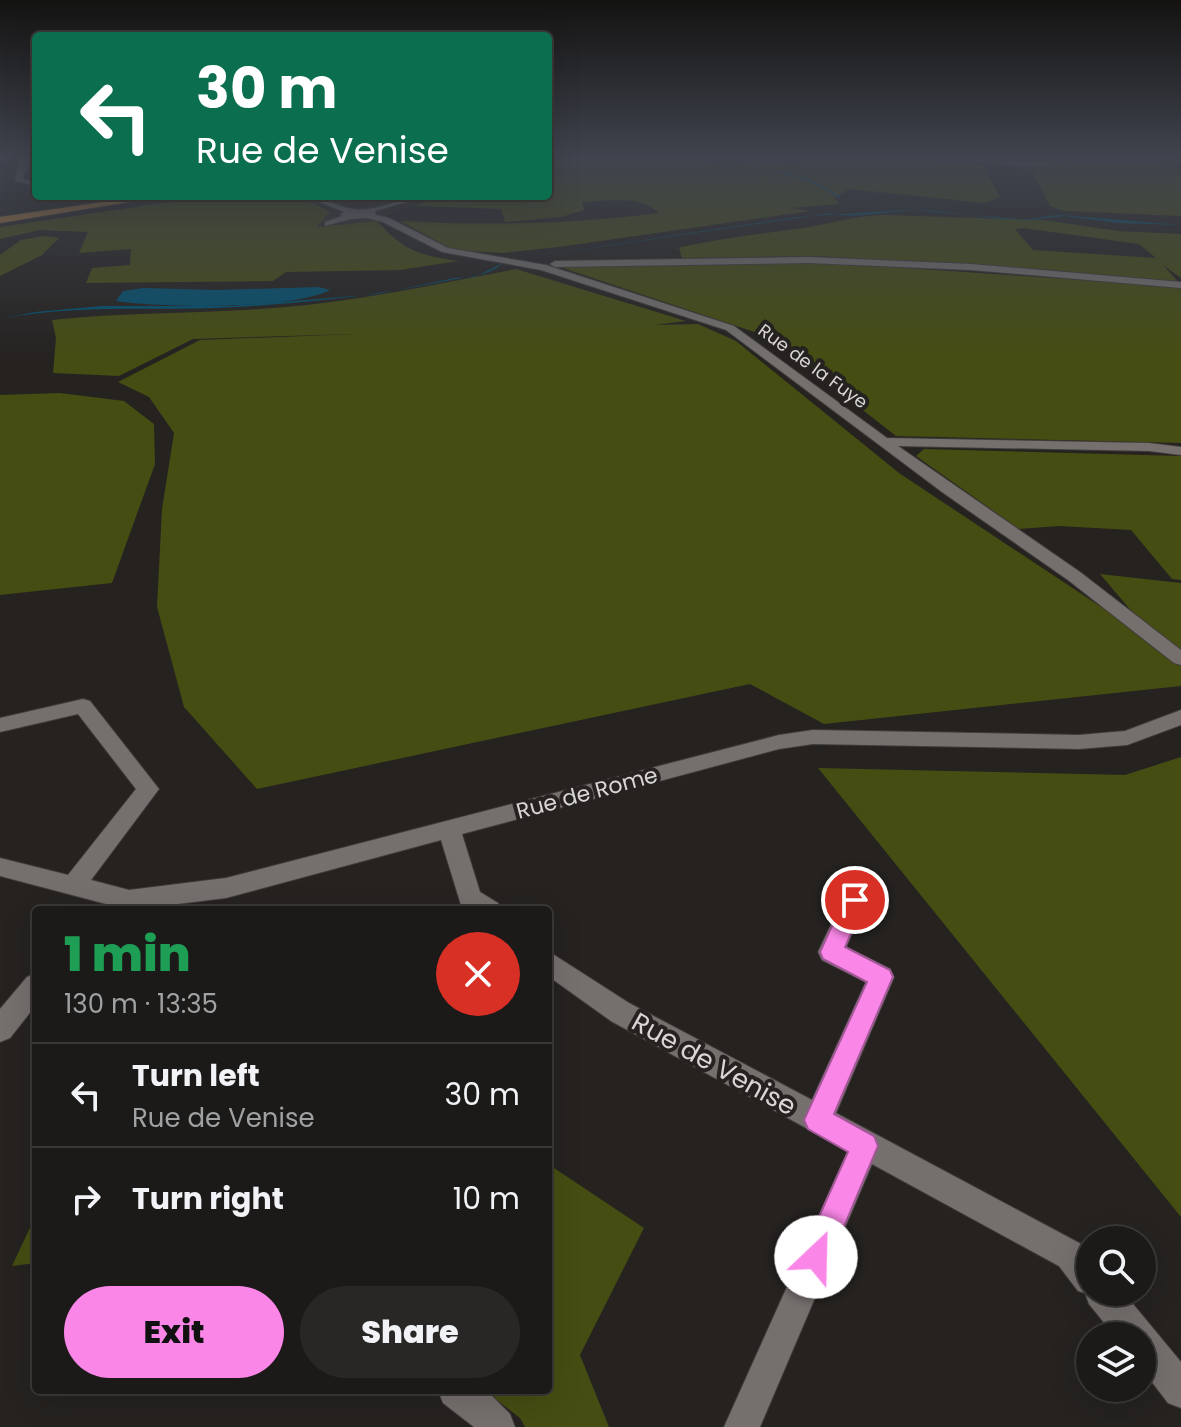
<!DOCTYPE html>
<meta charset="utf-8">
<style>
:root{--surface:#1c1a18;--page:#292725;--text:#f1f3f6;--muted:#a0a1a2;--line:#3a3837;--accent:#fa87e7}
body{margin:0;font-family:Poppins,sans-serif;background:var(--page);color:var(--text);height:100vh;display:flex;flex-direction:column;font-size:30px;white-space:nowrap}
*{box-sizing:border-box;margin:0}
p{font-size:26px;color:var(--muted)}
.icon{flex:none;width:44px;height:44px;fill:none;stroke:currentColor;stroke-width:2;stroke-linecap:round;stroke-linejoin:round}
.map{position:relative;flex:1;overflow:hidden}
.details{position:absolute;left:32px;top:906px;width:520px;height:488px;display:flex;flex-direction:column;background:var(--surface);border-radius:8px;box-shadow:0 8px 32px #0002,0 0 0 2px var(--line)}
.details>*{flex:none}
.hud{position:absolute;left:32px;top:32px;width:520px;height:168px;border-radius:8px;box-shadow:0 8px 32px #0002,0 0 0 2px var(--line);background:#0b6e4f;color:#fff;overflow:hidden}
.buttons{position:absolute;left:1076px;top:1226px;display:grid;gap:16px}
.buttons a{display:grid;place-items:center;width:80px;height:80px;border-radius:50%;background:var(--surface);box-shadow:0 8px 32px #0002,0 0 0 2px var(--line);font-size:40px}
.pin{position:absolute;display:grid;place-items:center;width:68px;height:68px;color:#fff;margin:-34px;border:4px solid #fff;border-radius:50%;box-shadow:0 2px 8px #0007}
.me{position:absolute;width:88px;margin:-44px;rotate:24deg;stroke-linejoin:round;filter:drop-shadow(0 0 6px #0008)}
.turn{display:flex;align-items:center;gap:28px;height:168px;padding:0 32px;font-size:36px}
.turn .icon{width:104px;height:104px;stroke-width:2.5}
.turn b{display:block;font-size:56px;line-height:68px}
.round{display:grid;place-items:center;flex:none;width:84px;height:84px;border-radius:42px;background:var(--page)}
.overview{display:flex;align-items:center;justify-content:space-between;height:136px;padding:0 32px}
h1{font-size:48px;font-weight:800;line-height:60px;color:#1e9e55}
.button{display:flex;gap:16px;margin-top:auto;padding:16px 32px}
.button a{flex:1;height:92px;border-radius:48px;background:var(--accent);color:#111;font-size:32px;font-weight:800;line-height:92px;text-align:center}
.button a+a{background:var(--page);color:var(--text)}
ul{padding:0;list-style:none}
li{display:flex;align-items:center;gap:24px;height:104px;padding:0 32px;border-top:2px solid var(--line)}
li div{flex:1}
li b{display:block;font-size:30px}
li em{font-style:normal}
.map>svg:first-child{display:block}
.built{fill:#332a26}
.green{fill:#464d12;fill-rule:evenodd}
.water{fill:#02516f}
.lines{fill:none;stroke-linecap:round;stroke-linejoin:round}
.stream{stroke:#02516f;stroke-width:2}
.street-casing{stroke:#3f3c3a;stroke-width:2}
.primary-casing{stroke:#3f3c3a;stroke-width:2}
.street{fill:#75706e;fill-rule:evenodd}
.primary{fill:#b97d3c;fill-rule:evenodd}
.route{fill:#fa87e7;stroke:#a25896;stroke-width:2}
.labels{text-anchor:middle;dominant-baseline:central;stroke-width:8;stroke-linejoin:round;paint-order:stroke}
.far-street-label{font-size:18px;fill:#d9d6d5;stroke:#252220}
.street-label{font-size:22px;fill:#d9d6d5;stroke:#252220}
.near-street-label{font-size:26px;fill:#d9d6d5;stroke:#252220}
</style>
<div class="map">
<svg width="1181" height="1427" viewBox="0 0 1181 1427">
<rect width="100%" height="100%" fill="#252220"/>
<!-- built -->
<path class="built" d="M280,196H445L395,211L377,221L315,227L330,211Z"/>
<!-- green -->
<g class="green">
<path d="M548,158H694L727,168L752,161L802,165L804,158H894L983,165L1000,197L985,203L850,189L834,197L839,204L791,208L810,211L559,247L502,253L454,250L400,221C487,226 573,224 659,213C641,194 606,201 582,202L584,210L561,217L505,222L501,209L413,206L445,196H548Z"/>
<path d="M1149,162L1181,170V216L1064,211L1050,206L1030,167Z"/>
<path d="M236,196C266,201 302,192 330,212L316,227L377,221C404,251 419,255 458,261L400,270L286,272L273,281L86,283L92,268L130,265L131,249L79,253L88,232L40,230L0,239V227L163,203Z"/>
<path d="M884,215L1044,220L1118,231L1181,234V278L1163,265L1181,285L1005,267L815,256L682,258L679,248L672,249C716,239 759,234 804,228C833,223 853,216 884,215ZM1023,228L1139,244L1156,258L1033,250L1015,229Z"/>
<path d="M44,236L59,238L42,255L0,276V255L21,240Z"/>
<path d="M820,262L1181,287V443L896,436L769,337L557,266Z"/>
<path d="M516,269L686,321L655,325L698,324L736,341L899,473L1181,660V686L824,724L750,684L257,789L184,707L157,607L162,509L174,433L149,397L118,382L200,340L355,334L193,339L119,376L53,373L56,338L52,320C126,312 200,314 273,308C355,302 436,284 516,269Z"/>
<path d="M60,393L124,401L154,424L155,464L112,583L0,595V395Z"/>
<path d="M924,449L1181,456V580L1172,579L1131,530L1059,526L1019,529L916,456Z"/>
<path d="M1100,574L1181,583V656L1156,640Z"/>
<path d="M1181,757V1217L818,768L1125,775Z"/>
<path d="M548,1164L644,1228L580,1355L609,1427H525L520,1418L484,1390H548Z"/>
<path d="M36,1215V1263L12,1266Z"/>
</g>
<!-- water -->
<g class="water">
<path d="M905,210C945,208 991,222 1029,219C1040,218 1050,215 1060,215L1181,225L1119,223L1064,216L1030,220L913,210C894,211 846,220 832,213L516,259L797,217Z"/>
<path d="M503,263C486,278 467,276 446,281C379,295 307,303 236,307C156,312 81,303 0,319L35,312L102,306H232L378,294L455,278L475,277Z"/>
<path d="M319,287L330,290C291,310 162,308 116,301L123,291L143,288L217,290Z"/>
</g>
<g class="lines">
<!-- stream -->
<path class="stream" d="M778,171L812,181L839,197"/>
<!-- street casing -->
<g class="street-casing">
<g id="street">
<path d="M20,158H28L23,179L36,182V186L15,181Z"/>
<path d="M949,158L1018,162L1165,160L1018,166Z"/>
<path d="M1175,158H1181V162H1174Z"/>
<path d="M305,196C323,196 336,207 353,209C376,213 403,196 427,196L375,211L376,215L389,218L448,248L546,265L734,326L887,438L1149,443L1181,447V455L1149,451L898,446L1080,572L1181,650V665L1174,663L1068,580L942,492L726,330L541,270L442,252L383,222L367,218L350,219L325,226V222L342,216L340,214L344,212Z"/>
<path d="M809,257L971,264L1181,282V288L971,270L809,263L555,267L550,264L555,261Z"/>
<path d="M83,699L90,701L159,789L91,880L129,890L226,878L779,735L813,730L1079,735L1125,731L1181,710V725L1127,745L1079,749L813,744L779,749L462,834L480,892L498,903L501,910H469L461,905L441,840L226,898L129,910L0,876V858L68,875L136,789L78,714L0,732V718Z"/>
<path d="M855,890L864,893L867,900L846,947L890,969L894,977L836,1113L1081,1244L1090,1254V1292H1123L1181,1362V1408L1168,1403L1142,1369V1336H1115L1089,1304L1085,1293L1078,1291L1059,1266L872,1164L760,1427H724L848,1151L611,1021L548,976V951L629,1003L812,1100L866,982L822,960L818,952L846,893Z"/>
<path d="M36,973V1005L10,1038L0,1042V1009L27,977Z"/>
<path d="M438,1390H486L510,1414L515,1427H474L443,1403Z"/>
</g>
</g>
<!-- primary casing -->
<g class="primary-casing">
<path id="primary" d="M145,196H165L0,223V217Z"/>
</g>
<!-- street -->
<use href="#street" class="street"/>
<!-- primary -->
<use href="#primary" class="primary"/>
</g>
<!-- sky -->
<linearGradient id="sky" x2="0" y2="1"><stop stop-color="#141312"/><stop offset="0.44" stop-color="#40444e"/><stop offset="1" stop-color="#40444e" stop-opacity="0"/></linearGradient>
<rect width="1181" height="358" fill="url(#sky)"/>
<!-- route -->
<path class="route" d="M855,891L863,893L866,900L845,947L890,970L893,977L834,1114L874,1136L878,1146L827,1267L816,1271L806,1267L801,1257L848,1152L808,1129L804,1120L867,982L823,959L820,952L847,893Z"/>
<g class="labels">
<!-- far-street labels -->
<g class="far-street-label">
<text transform="translate(813 366) rotate(36)">Rue de la Fuye</text>
</g>
<!-- street labels -->
<g class="street-label">
<text transform="translate(587 793) rotate(-15)">Rue de Rome</text>
</g>
<!-- near-street labels -->
<g class="near-street-label">
<text transform="translate(714 1064) rotate(29)">Rue de Venise</text>
</g>
</g>
</svg>
<div class="buttons">
<a><svg class="icon" aria-label="search" viewBox="0 0 24 24"><circle cx="10" cy="10" r="6"/><path d="M15 15l6 6"/></svg></a>
<a><svg class="icon" aria-label="layers" viewBox="0 0 24 24"><path d="M12 4l9 5-9 5-9-5zM3 14l9 5 9-5"/></svg></a>
</div>
<div class="pin" style="left:855px;top:900px;background:#d93025"><svg class="icon" aria-label="arrive" viewBox="0 0 24 24"><path d="M6 21V4h12l-3 4 3 4H6"/></svg></div>
<svg class="me" style="left:816px;top:1257px" viewBox="-20 -20 40 40"><circle r="19" fill="#fff"/><path d="M0-13L10 11 0 6-10 11z" fill="#fa87e7"/></svg>
<div class="hud">
<div class="turn"><svg class="icon" aria-label="left" viewBox="0 0 24 24"><path d="M17 20v-9H6M10 6l-5 5 5 5"/></svg><div><b>30 m</b>Rue de Venise</div></div>
</div>
<section class="details">
<div class="overview"><div><h1>1 min</h1><p>130 m · 13:35</p></div><a class="round" style="background:#d93025;color:#fff"><svg class="icon" aria-label="close" viewBox="0 0 24 24"><path d="M6 6l12 12M18 6L6 18"/></svg></a></div>
<ul>
<li><svg class="icon" aria-label="left" viewBox="0 0 24 24"><path d="M17 20v-9H6M10 6l-5 5 5 5"/></svg><div><b>Turn left</b><p>Rue de Venise</p></div><em>30 m</em></li>
<li><svg class="icon" aria-label="right" viewBox="0 0 24 24"><path d="M7 20v-9h11M14 6l5 5-5 5"/></svg><div><b>Turn right</b></div><em>10 m</em></li>
</ul>
<div class="button"><a>Exit</a><a>Share</a></div>
</section>
</div>
